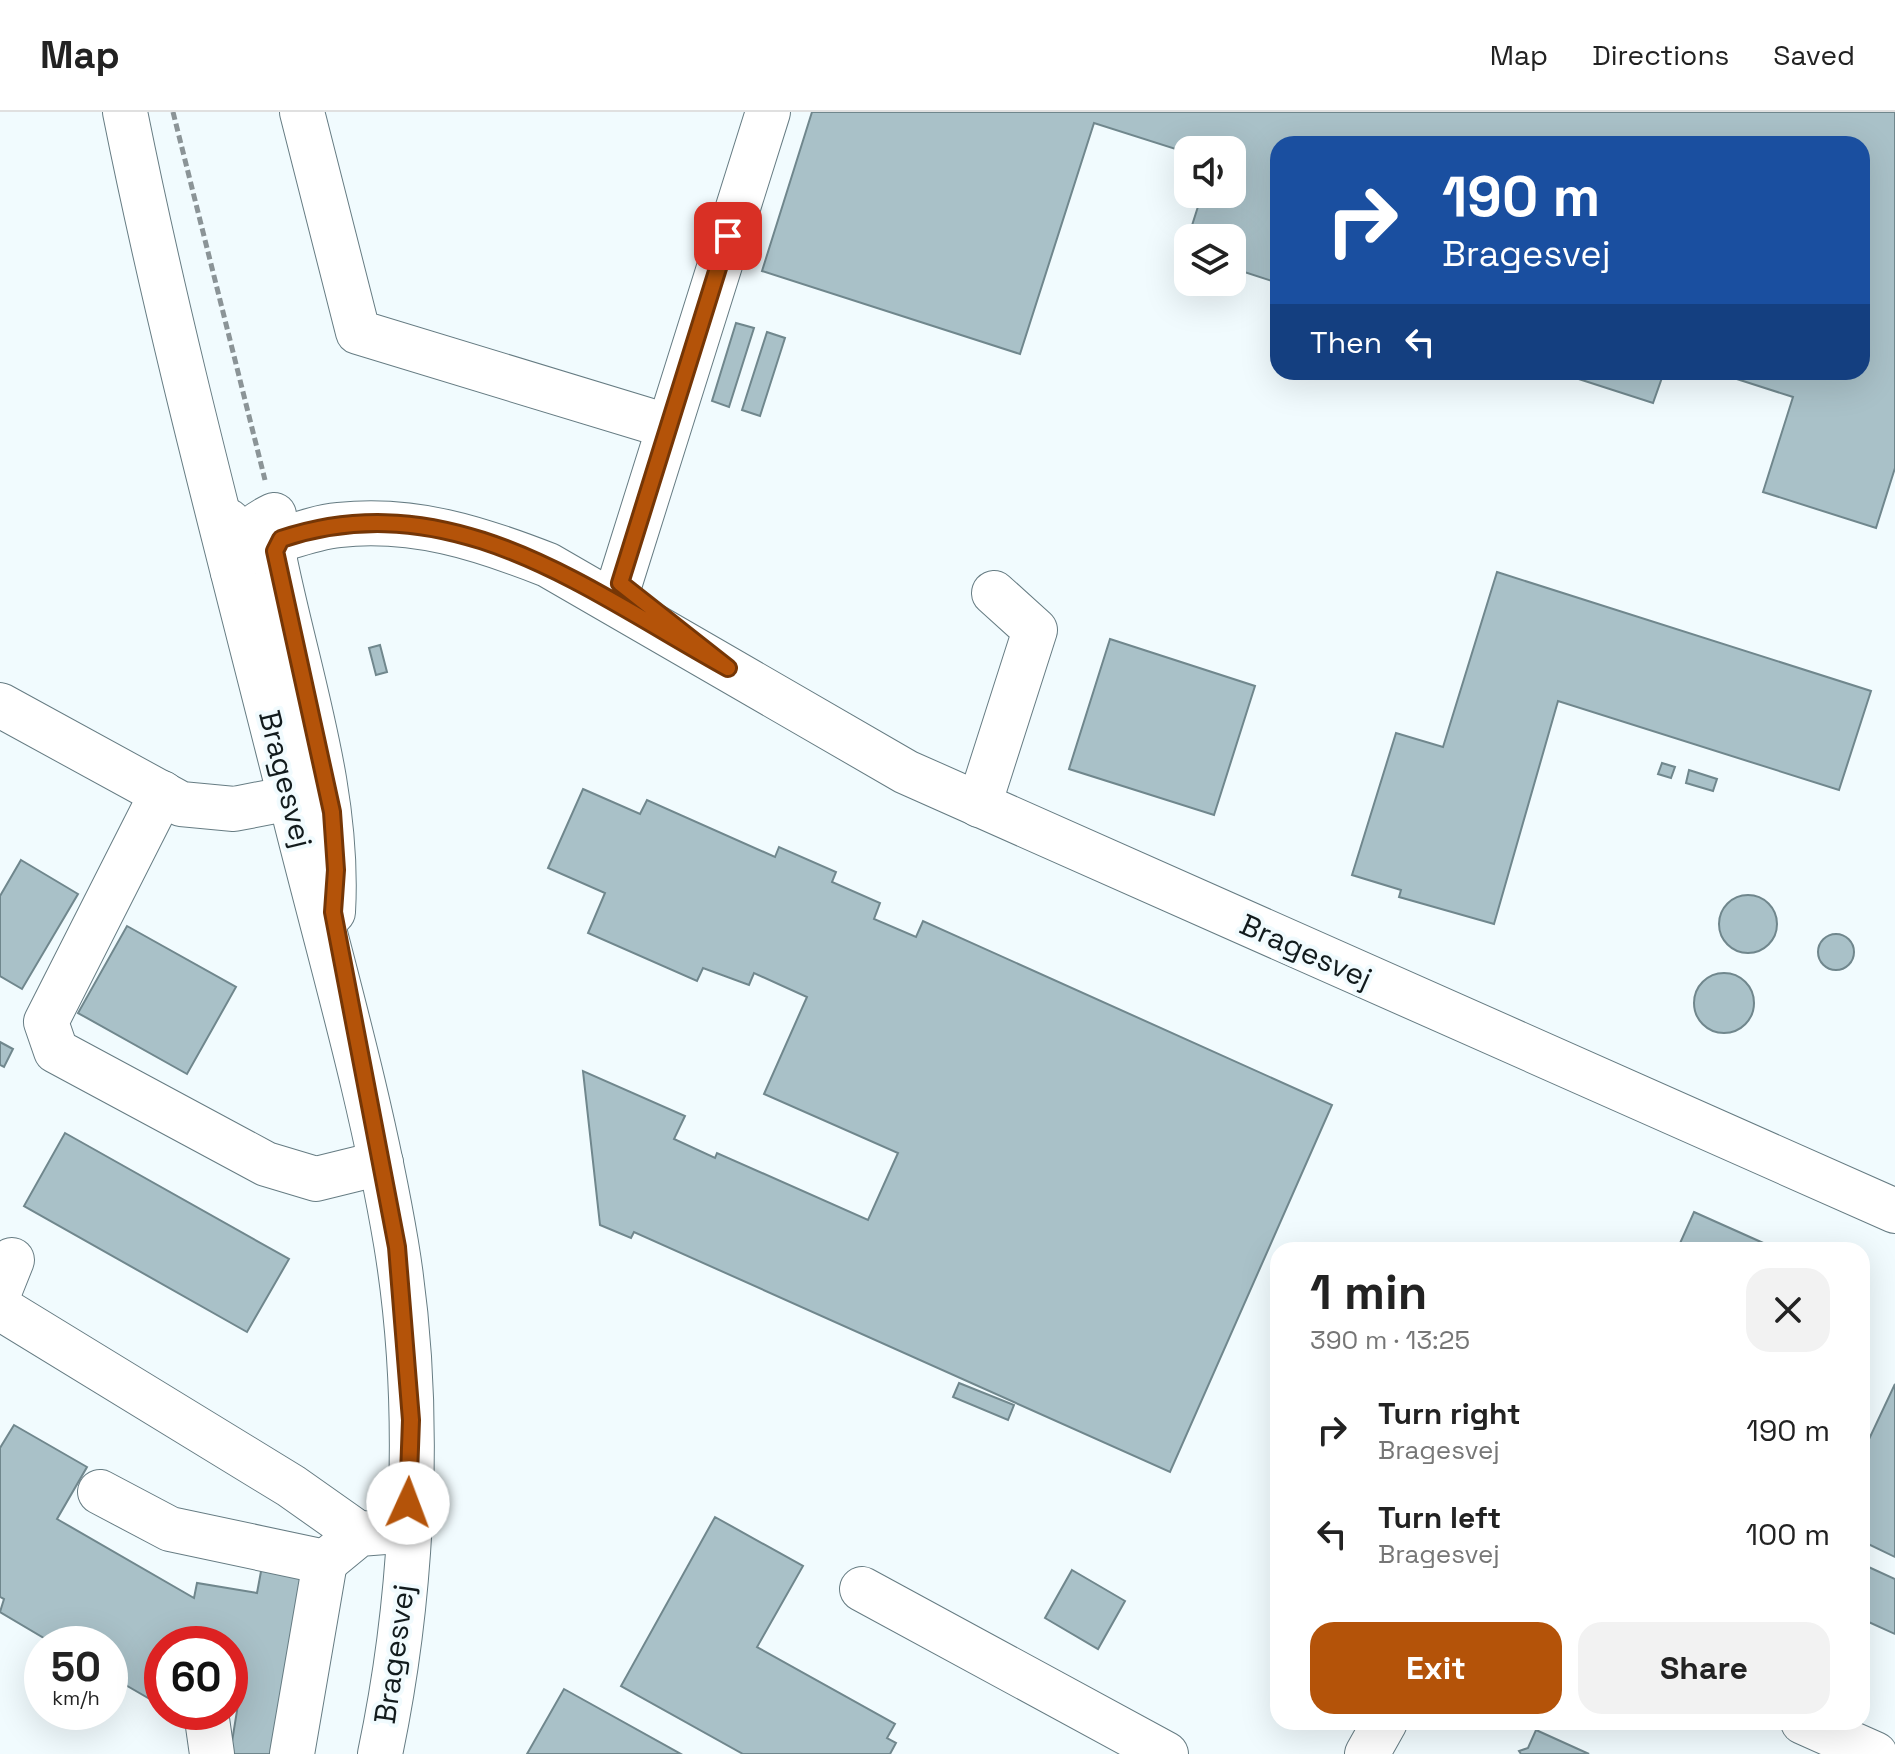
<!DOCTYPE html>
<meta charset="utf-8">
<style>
:root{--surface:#fff;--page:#f2f2f2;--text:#222;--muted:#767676;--line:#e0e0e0;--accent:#b45309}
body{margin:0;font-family:"Space Grotesk",sans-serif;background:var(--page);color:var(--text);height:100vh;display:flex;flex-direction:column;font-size:30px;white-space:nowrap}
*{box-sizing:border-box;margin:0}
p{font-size:26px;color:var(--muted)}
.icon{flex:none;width:44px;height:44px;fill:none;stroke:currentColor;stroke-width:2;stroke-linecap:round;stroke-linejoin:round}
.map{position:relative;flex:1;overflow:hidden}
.side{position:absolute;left:1270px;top:1130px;width:600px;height:488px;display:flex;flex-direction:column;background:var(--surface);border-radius:24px;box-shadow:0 8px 32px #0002}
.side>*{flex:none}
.hud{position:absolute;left:1270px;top:24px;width:600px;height:244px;border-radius:24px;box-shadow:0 8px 32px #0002;background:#1a4fa0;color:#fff;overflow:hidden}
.tools{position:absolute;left:1174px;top:24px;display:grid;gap:16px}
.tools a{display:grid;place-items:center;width:72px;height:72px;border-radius:16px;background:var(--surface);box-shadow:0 8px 32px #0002;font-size:40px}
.speed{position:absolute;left:24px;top:1514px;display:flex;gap:16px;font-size:40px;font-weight:700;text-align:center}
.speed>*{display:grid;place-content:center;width:104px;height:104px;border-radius:50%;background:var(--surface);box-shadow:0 8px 32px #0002;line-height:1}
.speed small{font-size:20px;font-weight:400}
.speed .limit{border:12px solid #d22;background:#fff;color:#111}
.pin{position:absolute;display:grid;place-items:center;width:68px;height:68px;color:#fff;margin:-34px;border-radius:16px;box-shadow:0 4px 12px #0006}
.me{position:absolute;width:88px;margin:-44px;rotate:2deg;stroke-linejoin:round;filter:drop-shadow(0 0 6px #0008)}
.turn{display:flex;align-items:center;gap:28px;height:168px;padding:0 40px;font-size:36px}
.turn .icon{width:104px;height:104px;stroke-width:2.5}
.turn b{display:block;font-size:56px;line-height:68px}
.then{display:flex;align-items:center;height:76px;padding:0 40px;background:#0003;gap:16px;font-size:30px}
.round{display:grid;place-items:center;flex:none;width:84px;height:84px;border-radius:24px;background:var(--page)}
.headline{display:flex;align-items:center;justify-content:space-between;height:136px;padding:0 40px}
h1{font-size:48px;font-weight:800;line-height:60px}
.primary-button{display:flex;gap:16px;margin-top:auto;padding:16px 40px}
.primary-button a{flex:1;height:92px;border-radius:24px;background:var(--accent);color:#fff;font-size:32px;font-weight:800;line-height:92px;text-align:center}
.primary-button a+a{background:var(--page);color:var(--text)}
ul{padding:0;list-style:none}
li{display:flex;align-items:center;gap:24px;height:104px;padding:0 40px}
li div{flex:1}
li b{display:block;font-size:30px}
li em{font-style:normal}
header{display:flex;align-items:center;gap:48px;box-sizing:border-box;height:112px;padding:0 40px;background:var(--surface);border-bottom:2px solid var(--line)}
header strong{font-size:38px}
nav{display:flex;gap:44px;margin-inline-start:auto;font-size:28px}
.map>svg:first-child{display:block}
.building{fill:#a9c1c8;stroke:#70878d;stroke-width:2}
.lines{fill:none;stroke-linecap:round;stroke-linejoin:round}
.minor-casing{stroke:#667c83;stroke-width:46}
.major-casing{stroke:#667c83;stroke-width:46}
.path{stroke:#8b9497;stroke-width:5;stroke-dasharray:8 4;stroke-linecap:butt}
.minor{stroke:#fff;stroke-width:44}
.major{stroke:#fff;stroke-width:44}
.route-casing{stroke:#753606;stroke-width:20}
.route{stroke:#b45309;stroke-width:14}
.labels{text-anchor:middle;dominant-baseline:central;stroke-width:8;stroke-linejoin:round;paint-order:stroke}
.street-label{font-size:30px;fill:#121b1d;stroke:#f1fbfe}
</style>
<header>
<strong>Map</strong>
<nav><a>Map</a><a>Directions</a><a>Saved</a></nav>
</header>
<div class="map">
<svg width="1895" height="1642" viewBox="0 0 1895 1642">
<rect width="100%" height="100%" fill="#f1fbfe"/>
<!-- building -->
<g class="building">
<path d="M812,0H1895V356L1876,416L1763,380L1793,285L1715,260H1862V32H1278V171L1232,156V126H1188L1202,82H1232V38H1188V41L1094,11L1020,242L762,159Z"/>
<path d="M736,211L754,216L729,295L712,289Z"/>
<path d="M767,220L785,226L760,304L742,298Z"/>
<path d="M1557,260H1664L1653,291Z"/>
<path d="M1497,460L1871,579L1839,678L1558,589L1494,812L1399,785L1401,778L1352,763L1396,621L1443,635Z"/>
<path d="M1110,527L1255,574L1214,703L1069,657Z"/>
<path d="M380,533L387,560L376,563L369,536Z"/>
<path d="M1662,651L1675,655L1671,666L1658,662Z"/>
<path d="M1689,658L1717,667L1713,679L1686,671Z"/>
<path d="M583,677L640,702L647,688L775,745L779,735L836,760L832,770L880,791L874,807L916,825L923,809L1332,993L1170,1360L634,1120L631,1126L600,1113L583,959L685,1004L674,1027L715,1046L717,1041L868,1108L898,1041L764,982L807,885L754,861L749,873L703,856L697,869L588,821L605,781L548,756Z"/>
<path d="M21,748L78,782L22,877L0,864V784Z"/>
<circle cx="1748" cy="812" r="29"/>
<path d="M127,814L236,875L187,962L78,901Z"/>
<circle cx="1836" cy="840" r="18"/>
<circle cx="1724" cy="891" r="30"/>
<path d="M0,930L13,937L4,955L0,953Z"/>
<path d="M65,1021L289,1147L247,1220L24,1094Z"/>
<path d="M1694,1100L1779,1138H1677Z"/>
<path d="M959,1271L1014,1293L1008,1308L953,1285Z"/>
<path d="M1895,1272V1445L1862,1429V1342Z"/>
<path d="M14,1313L87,1355L57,1407L194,1486L197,1471L257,1481L262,1454L316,1463L286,1642H230L242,1568L230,1565V1532H162V1594L110,1564V1532H54L0,1500L4,1487L0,1485V1336Z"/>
<path d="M715,1405L803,1454L757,1535L895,1612L887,1626L896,1631L890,1642H743L621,1574Z"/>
<path d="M1862,1452L1895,1467V1522L1862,1507Z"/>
<path d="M1072,1458L1125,1489L1098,1537L1045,1506Z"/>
<path d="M564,1577L681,1642H527Z"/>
<path d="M1536,1618L1589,1642H1521L1519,1639L1528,1636Z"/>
</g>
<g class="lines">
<!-- minor casing -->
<g class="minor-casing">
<g id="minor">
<path d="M302,0L358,220L667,314"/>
<path d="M228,409C231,425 235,431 250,436C280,430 308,416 339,413C414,405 479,426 548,453L906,660L1895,1099"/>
<path d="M281,427L275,439V449C299,565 340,681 333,800"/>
<path d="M620,471L768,0"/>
<path d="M0,593L181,692L234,697L291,686"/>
<path d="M162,681L46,910L56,939L266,1052L316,1067L381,1051"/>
<path d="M979,693L1035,518L994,481"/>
<path d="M0,1178L12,1148"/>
<path d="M0,1196L291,1374L359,1422"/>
<path d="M100,1380L170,1417L325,1450L359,1422L385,1420"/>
<path d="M862,1477L1166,1642"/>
<path d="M206,1600L212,1642"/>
<path d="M1803,1610L1875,1642"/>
<path d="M292,1642L325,1450"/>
<path d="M1367,1642L1385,1610"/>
</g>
</g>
<!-- major casing -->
<g class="major-casing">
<g id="major">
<path d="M125,0C173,239 238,476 297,713C332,852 372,989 396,1131C423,1294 414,1480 380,1642"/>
<path d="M233,460C235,431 249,415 274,403"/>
</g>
</g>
<!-- path -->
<path class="path" d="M173,0L265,368"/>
<!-- minor -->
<use href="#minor" class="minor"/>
<!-- major -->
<use href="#major" class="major"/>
</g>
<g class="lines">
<!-- route casing -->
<g class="route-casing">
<path id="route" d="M408,1391L411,1308L397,1135L333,800L336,758L332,700L275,439L281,427C452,370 587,478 728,556L620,471L728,124"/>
</g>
<!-- route -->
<use href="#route" class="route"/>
</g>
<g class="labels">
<!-- street labels -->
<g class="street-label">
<text transform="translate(286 667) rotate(76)">Bragesvej</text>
<text transform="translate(1306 839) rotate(24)">Bragesvej</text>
<text transform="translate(394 1542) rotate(-82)">Bragesvej</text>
</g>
</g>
</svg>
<div class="tools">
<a><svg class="icon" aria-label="sound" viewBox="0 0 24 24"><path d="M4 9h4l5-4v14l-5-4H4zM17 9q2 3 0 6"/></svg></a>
<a><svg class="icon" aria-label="layers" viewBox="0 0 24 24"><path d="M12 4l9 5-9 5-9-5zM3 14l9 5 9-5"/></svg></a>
</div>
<div class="speed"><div>50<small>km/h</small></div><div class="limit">60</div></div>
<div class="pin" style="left:728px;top:124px;background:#d93025"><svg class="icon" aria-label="arrive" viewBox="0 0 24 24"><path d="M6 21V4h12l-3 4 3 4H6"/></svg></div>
<svg class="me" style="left:408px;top:1391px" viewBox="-20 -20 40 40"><circle r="19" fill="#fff"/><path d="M0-13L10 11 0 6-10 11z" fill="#b45309"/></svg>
<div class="hud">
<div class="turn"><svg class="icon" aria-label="right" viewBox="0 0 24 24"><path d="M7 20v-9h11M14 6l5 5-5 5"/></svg><div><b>190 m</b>Bragesvej</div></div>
<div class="then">Then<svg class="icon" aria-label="left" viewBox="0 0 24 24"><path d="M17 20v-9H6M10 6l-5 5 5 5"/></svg></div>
</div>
<section class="side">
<div class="headline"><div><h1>1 min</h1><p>390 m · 13:25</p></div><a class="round"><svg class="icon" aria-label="close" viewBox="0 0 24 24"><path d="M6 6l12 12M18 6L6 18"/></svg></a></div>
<ul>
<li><svg class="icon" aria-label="right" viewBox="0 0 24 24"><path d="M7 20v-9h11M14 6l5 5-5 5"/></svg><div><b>Turn right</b><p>Bragesvej</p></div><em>190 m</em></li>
<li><svg class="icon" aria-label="left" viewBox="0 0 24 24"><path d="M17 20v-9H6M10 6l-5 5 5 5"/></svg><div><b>Turn left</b><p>Bragesvej</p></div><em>100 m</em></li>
</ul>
<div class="primary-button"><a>Exit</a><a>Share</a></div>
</section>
</div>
